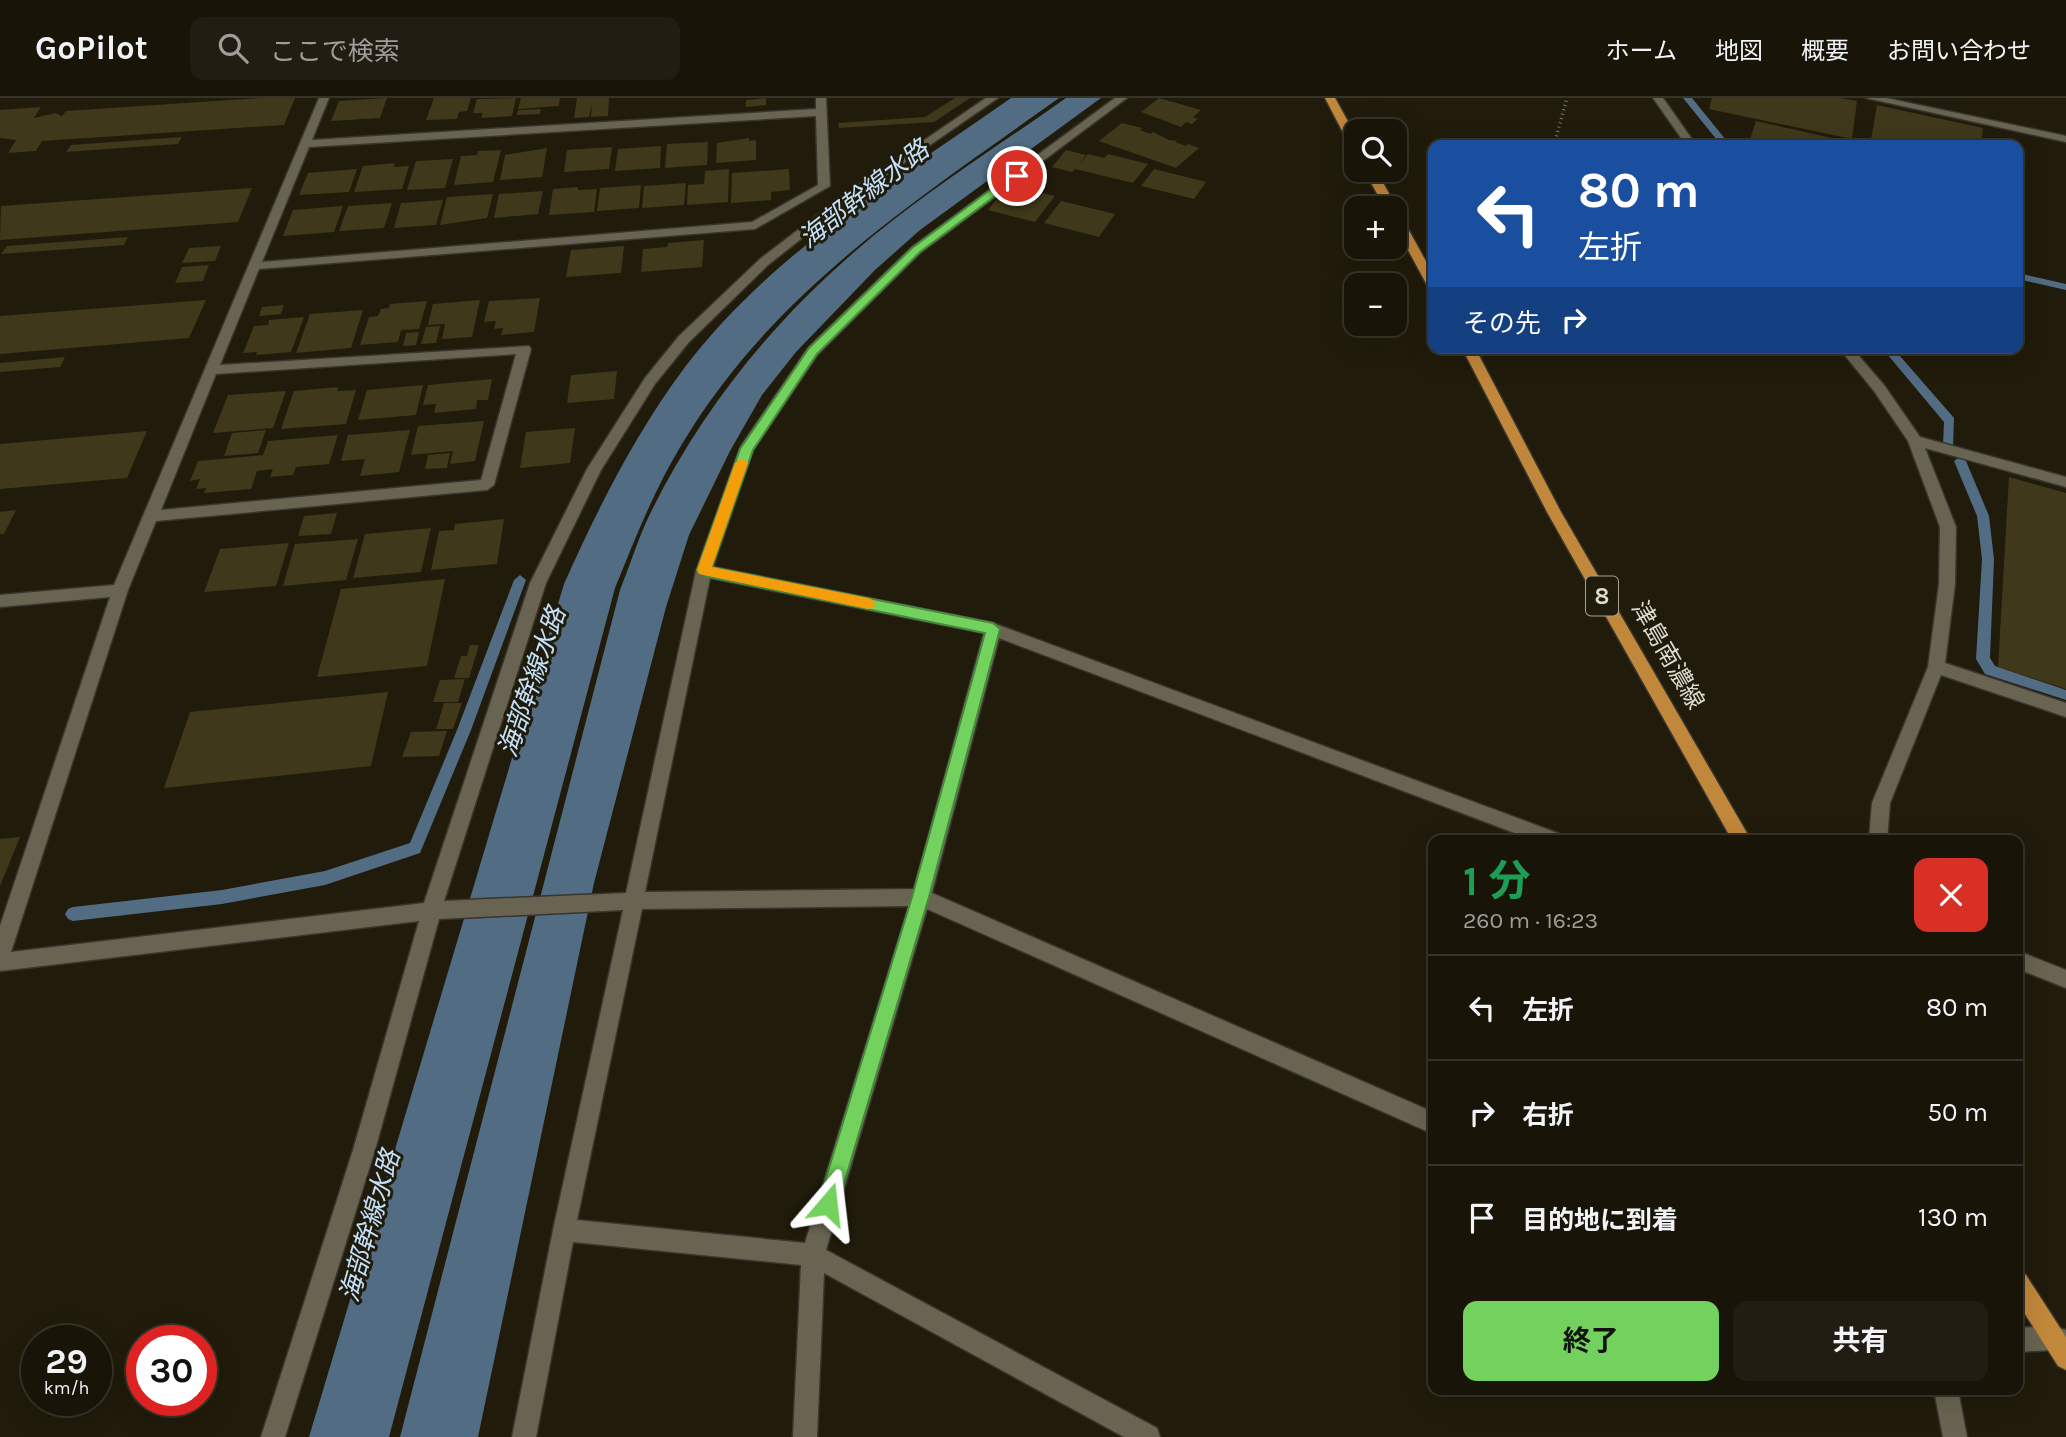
<!DOCTYPE html>
<html lang="ja">
<meta charset="utf-8">
<style>
:root{--surface:#181408;--page:#211d12;--text:#f1f3f6;--muted:#9f9e9c;--line:#363329;--accent:#72d25d}
body{margin:0;font-family:Karla,"Noto Sans JP",sans-serif;background:var(--page);color:var(--text);height:100vh;display:flex;flex-direction:column;font-size:26px;white-space:nowrap}
*{box-sizing:border-box;margin:0}
p{font-size:23px;color:var(--muted)}
.icon{flex:none;width:38px;height:38px;fill:none;stroke:currentColor;stroke-width:2;stroke-linecap:round;stroke-linejoin:round}
.map{position:relative;flex:1;overflow:hidden}
.panel{position:absolute;left:1428px;top:737px;width:595px;height:560px;display:flex;flex-direction:column;background:var(--surface);border-radius:14px;box-shadow:0 7px 28px #0002,0 0 0 2px var(--line)}
.panel>*{flex:none}
.hud{position:absolute;left:1428px;top:42px;width:595px;height:214px;border-radius:14px;box-shadow:0 7px 28px #0002,0 0 0 2px var(--line);background:#1a4fa0;color:#fff;overflow:hidden}
.tools{position:absolute;left:1344px;top:21px;display:grid;gap:14px}
.tools a{display:grid;place-items:center;width:63px;height:63px;border-radius:14px;background:var(--surface);box-shadow:0 7px 28px #0002,0 0 0 2px var(--line);font-size:35px}
.speed{position:absolute;left:21px;top:1227px;display:flex;gap:14px;font-size:35px;font-weight:700;text-align:center}
.speed>*{display:grid;place-content:center;width:91px;height:91px;border-radius:50%;background:var(--surface);box-shadow:0 7px 28px #0002,0 0 0 2px var(--line);line-height:1}
.speed small{font-size:18px;font-weight:400}
.speed .limit{border:10px solid #d22;background:#fff;color:#111}
.pin{position:absolute;display:grid;place-items:center;width:60px;height:60px;color:#fff;margin:-30px;border:4px solid #fff;border-radius:50%;box-shadow:0 2px 7px #0007}
.me{position:absolute;width:77px;margin:-38px;rotate:17deg;stroke-linejoin:round;filter:drop-shadow(0 0 5px #0008)}
.turn{display:flex;align-items:center;gap:24px;height:147px;padding:0 35px;font-size:32px}
.turn .icon{width:91px;height:91px;stroke-width:2.5}
.turn b{display:block;font-size:49px;line-height:60px}
.then{display:flex;align-items:center;height:66px;padding:0 35px;background:#0003;gap:14px;font-size:26px}
.round{display:grid;place-items:center;flex:none;width:74px;height:74px;border-radius:14px;background:var(--page)}
.head{display:flex;align-items:center;justify-content:space-between;height:119px;padding:0 35px}
h1{font-size:42px;font-weight:700;line-height:52px;color:#1e9e55}
.primary-button{display:flex;gap:14px;margin-top:auto;padding:14px 35px}
.primary-button a{flex:1;height:80px;border-radius:14px;background:var(--accent);color:#111;font-size:28px;font-weight:700;line-height:80px;text-align:center}
.primary-button a+a{background:var(--page);color:var(--text)}
ul{padding:0;list-style:none}
li{display:flex;align-items:center;gap:21px;height:105px;padding:0 35px;border-top:2px solid var(--line)}
li div{flex:1}
li b{display:block;font-size:26px}
li em{font-style:normal}
header{display:flex;align-items:center;gap:42px;box-sizing:border-box;height:98px;padding:0 35px;background:var(--surface);border-bottom:2px solid var(--line)}
header strong{font-size:33px}
nav{display:flex;gap:38px;margin-inline-start:auto;font-size:24px}
.search{width:490px;height:63px;background:var(--page);display:flex;align-items:center;gap:18px;box-sizing:border-box;padding:0 24px;border-radius:14px;color:var(--muted);font-size:26px}
.map>svg:first-child{display:block}
.water{fill:#516c83}
.lines{fill:none;stroke-linecap:round;stroke-linejoin:round}
.stream{fill:#516c83;fill-rule:evenodd}
.building{fill:#40381a}
.street-casing{stroke:#38352e;stroke-width:3}
.primary-casing{stroke:#38352e;stroke-width:3}
.path{stroke:#7d7a6c;stroke-width:3.5;stroke-dasharray:1 3.5;stroke-linecap:butt}
.street{fill:#696451;fill-rule:evenodd}
.primary{fill:#c1873a;fill-rule:evenodd}
.route{fill:#72d25d;stroke:#4a883c;stroke-width:2}
.slow{fill:#f59e0b}
.labels{text-anchor:middle;dominant-baseline:central;stroke-width:6;stroke-linejoin:round;paint-order:stroke}
.shield{fill:#201b0a;stroke:#a4a195;stroke-width:2}
.shield-label{font-size:23px;font-weight:bold;fill:#dddbd0}
.street-label{font-size:24px;fill:#dddbd0;stroke:#201b0a}
.water-label{font-size:26px;font-style:italic;fill:#c4e1fb;stroke:#201b0a}
</style>
<header>
<strong>GoPilot</strong>
<div class="search"><svg class="icon" aria-label="search" viewBox="0 0 24 24"><circle cx="10" cy="10" r="6"/><path d="M15 15l6 6"/></svg>ここで検索</div>
<nav><a>ホーム</a><a>地図</a><a>概要</a><a>お問い合わせ</a></nav>
</header>
<div class="map">
<svg width="2066" height="1339" viewBox="0 0 2066 1339">
<rect width="100%" height="100%" fill="#201b0a"/>
<!-- water -->
<g class="water">
<path d="M1011,0H1059C917,102 774,192 682,346C654,392 635,441 615,490L389,1339H309L564,486C598,410 635,336 685,269C771,156 897,80 1011,0Z"/>
<path d="M1066,0H1101L920,132L875,172L796,254L762,297L730,353L689,437L666,509L594,785L478,1339H400L620,492C630,467 638,441 649,418C698,317 767,230 852,156C918,98 994,51 1066,0Z"/>
</g>
<g class="lines">
<!-- stream -->
<g class="stream">
<path d="M1683,0H1692L1730,47H1721Z"/>
<path d="M2018,175L2066,186V192L2018,181Z"/>
<path d="M1882,250H1893L1954,320L1953,350L1949,351L1943,347L1944,324Z"/>
<path d="M1960,359L1966,363L1989,418L1994,461L1990,560L1995,568L2066,592V602L1985,576L1976,561L1982,461L1977,418L1954,363Z"/>
<path d="M520,477L526,482L471,632L420,755L325,787L222,806L73,823L68,821L65,816L68,811L73,809L222,792L325,773L410,745L457,632L514,482Z"/>
</g>
</g>
<!-- building -->
<g class="building">
<path d="M261,0H295L284,27L42,43L36,53L8,55L16,42L0,40V12L41,9L34,20L55,15L62,18L66,13Z"/>
<path d="M387,0L380,20L331,23L339,3Z"/>
<path d="M434,0H471L467,13L459,14L457,21L426,22Z"/>
<path d="M516,0L512,18L481,20L483,15H473L477,1Z"/>
<path d="M521,0H560L559,8L518,11Z"/>
<path d="M577,0H609L608,18L591,19L592,6L589,19L574,20Z"/>
<path d="M766,0V7L746,9V2Z"/>
<path d="M955,0H970L934,24L839,30L838,25L925,19Z"/>
<path d="M1159,0L1201,12L1193,19L1198,21L1192,26L1186,24L1181,29L1141,14Z"/>
<path d="M1712,0H1840L1857,3L1852,41L1709,11Z"/>
<path d="M1877,7L1983,30L1981,47H1870Z"/>
<path d="M541,11L540,16L517,17L518,12Z"/>
<path d="M1756,23L1859,46V47H1748Z"/>
<path d="M1122,25L1142,30L1140,32L1151,36L1153,34L1169,42L1178,43L1175,44L1186,48L1188,46L1199,50L1176,70L1099,43Z"/>
<path d="M182,39L178,46L66,54L71,47Z"/>
<path d="M749,40V43L756,42V62L716,65L717,45Z"/>
<path d="M708,44L707,67L665,70L667,46Z"/>
<path d="M661,48L660,70L615,73L618,51Z"/>
<path d="M612,49L609,71L564,74L567,52Z"/>
<path d="M547,50L542,79L500,82L505,57Z"/>
<path d="M501,52L493,84L454,87L461,58L477,57L478,53Z"/>
<path d="M1066,52L1086,57L1080,66L1088,56L1104,60L1108,56L1148,66L1133,85L1075,71L1072,74L1052,69Z"/>
<path d="M453,61L445,90L407,92L416,63Z"/>
<path d="M395,65L394,69L409,68L402,91L354,94L363,68Z"/>
<path d="M357,71L349,94L299,97L308,75Z"/>
<path d="M729,71L728,104L687,107L688,87L704,86L705,73Z"/>
<path d="M789,71L790,92L771,94V102L731,105L732,75Z"/>
<path d="M1154,71L1206,84L1194,101L1141,88Z"/>
<path d="M686,85L684,107L642,110L644,88Z"/>
<path d="M641,87L639,110L597,113L600,90Z"/>
<path d="M578,89V92L597,91L594,114L549,117L553,91Z"/>
<path d="M252,90L238,124L0,142L1,108Z"/>
<path d="M1006,90L1022,94L1024,91L1055,98L1035,124L988,112Z"/>
<path d="M543,93L538,116L494,120L499,96Z"/>
<path d="M493,96L487,120L440,127L447,99Z"/>
<path d="M443,102L436,127L394,130L401,105Z"/>
<path d="M1061,103L1115,116L1099,139L1044,125Z"/>
<path d="M392,105L384,130L339,133L348,108Z"/>
<path d="M343,108L334,134L283,138L293,112Z"/>
<path d="M128,139L124,147L1,156L7,148Z"/>
<path d="M704,142L702,169L641,174L643,151L667,149L668,145Z"/>
<path d="M221,148L215,163L182,165L189,150Z"/>
<path d="M624,148L621,175L566,179L571,152Z"/>
<path d="M209,167L203,183L175,185L182,169Z"/>
<path d="M540,200L534,234L501,237L503,230L494,231L496,223L484,224L489,203Z"/>
<path d="M206,202L189,240L0,256V218Z"/>
<path d="M480,202L472,239L442,241L445,226L428,227L433,206Z"/>
<path d="M427,203L419,231L401,232L398,244L360,247L369,219L378,218L381,211L389,210L390,206Z"/>
<path d="M284,207L281,216L259,218L262,209Z"/>
<path d="M363,212L351,250L296,255L310,216Z"/>
<path d="M304,219L291,254L256,257L257,254L243,255L254,228L268,227L269,222Z"/>
<path d="M440,228L436,245L421,246L426,229Z"/>
<path d="M419,234L416,247L403,248L406,235Z"/>
<path d="M65,259L60,269L0,274V265Z"/>
<path d="M617,273L614,301L567,305L571,277Z"/>
<path d="M492,281L488,302H477L476,311L434,315L436,306L423,307L428,287Z"/>
<path d="M423,287L416,317L358,322L367,292Z"/>
<path d="M338,289L337,293L356,292L346,326L281,331L294,293Z"/>
<path d="M286,293L273,330L213,335L228,297Z"/>
<path d="M484,323L475,363L450,366L453,353L411,357L418,328Z"/>
<path d="M575,330L570,365L520,370L526,334Z"/>
<path d="M266,332L258,355L224,358L232,335Z"/>
<path d="M410,332L399,374L360,378L365,361L341,363L348,337Z"/>
<path d="M147,333L127,380L0,391V346Z"/>
<path d="M338,337L329,366L296,369L293,377L270,379L273,371L257,373L251,391L204,395L206,390L196,391L200,381L190,383L198,363L263,357L268,343Z"/>
<path d="M450,355L447,370L425,371L428,357Z"/>
<path d="M2009,379L2066,395V591L1998,569Z"/>
<path d="M16,412L4,436H0V414Z"/>
<path d="M337,415L331,436L298,438L304,418Z"/>
<path d="M504,421L497,466L431,472L439,433L454,432L455,426Z"/>
<path d="M431,430L421,474L353,480L365,436Z"/>
<path d="M358,441L346,482L283,488L295,446Z"/>
<path d="M289,445L276,488L204,494L220,451Z"/>
<path d="M445,481L427,568L317,579L341,491Z"/>
<path d="M470,547H479L469,580H454L461,558H467Z"/>
<path d="M465,581L458,604H433L440,582Z"/>
<path d="M388,594L371,668L164,690L190,614Z"/>
<path d="M444,605H462L453,631H436Z"/>
<path d="M447,633L439,658L402,659L411,634Z"/>
<path d="M20,739L0,788V741Z"/>
</g>
<g class="lines">
<!-- street casing -->
<g class="street-casing">
<g id="street">
<path d="M319,0H329L312,42L816,11V0H826L830,88L755,131L259,171L220,267L529,248L531,251L494,387L487,392L156,423L128,492L11,854L424,805L530,485L587,371L645,280L679,238L760,161L841,99L986,0H998L849,103L768,167L689,244L655,286L601,372L546,485L444,803L626,795L696,473L741,348L808,250L912,149L1115,0H1127L920,155L818,256L753,352L713,469L993,525L1560,736L1563,742H1533L999,540L932,795L1433,1014V1036L927,811L826,1152L1157,1330L1160,1339H1124L824,1175L817,1339H793L801,1167L573,1144L536,1339H512L553,1132L623,812L439,821L375,1052L285,1339H261L353,1052L419,823L0,873V828L110,499L0,509V497L114,487ZM816,18L818,87L752,124L262,164L309,49ZM516,256L481,382L161,412L216,276ZM710,480L984,535L914,791L645,794ZM909,808L805,1145L577,1122L642,811Z"/>
<path d="M1653,0H1663L1696,47H1686Z"/>
<path d="M1866,0H1886L2066,38V44Z"/>
<path d="M1839,250H1852L1884,287L1920,339L2066,379V389L1925,350L1956,429L1955,486L1945,565L2066,605V619L1941,577L1890,705L1887,742H1869L1872,705L1928,569L1939,486L1940,429L1908,343L1874,293Z"/>
<path d="M2018,853L2066,872V890L2018,871Z"/>
<path d="M2053,1228L2066,1232V1256L2053,1252L2018,1254V1230Z"/>
<path d="M1934,1292H1958L1967,1339H1943Z"/>
</g>
</g>
<!-- primary casing -->
<g class="primary-casing">
<g id="primary">
<path d="M1325,0H1335L1356,38V51L1350,48Z"/>
<path d="M1364,72H1376L1397,110L1395,113V110H1385Z"/>
<path d="M1395,114L1401,118L1433,176V191L1427,187L1395,128Z"/>
<path d="M1462,250H1475L1561,414L1751,742H1732L1547,414Z"/>
<path d="M2018,1174L2026,1177L2066,1239V1272L2058,1268L2018,1205Z"/>
</g>
</g>
<!-- path -->
<path class="path" d="M1554,47L1567,0"/>
<!-- street -->
<use href="#street" class="street"/>
<!-- primary -->
<use href="#primary" class="primary"/>
</g>
<!-- route -->
<path class="route" d="M1013,75L1022,78L920,154L817,256L753,352L712,469L993,525L1000,531L929,799L838,1106L835,1113L828,1116L821,1113L818,1106L912,799L985,535L704,478L697,472L740,351L809,250L912,150Z"/>
<!-- slow -->
<path class="slow" d="M742,360L748,365L712,469L868,500L873,502L875,506L873,510L868,511L699,476L697,472L735,365Z"/>
<g class="labels">
<!-- shield labels -->
<rect class="shield" x="1586" y="478.5" width="32" height="39" rx="5"/>
<g class="shield-label">
<text x="1602" y="498">8</text>
</g>
<!-- street labels -->
<g class="street-label">
<text transform="translate(1668 557) rotate(60)">津島南濃線</text>
</g>
<!-- water labels -->
<g class="water-label">
<text transform="translate(864 96) rotate(-38)">海部幹線水路</text>
<text transform="translate(532 584) rotate(-71)">海部幹線水路</text>
<text transform="translate(370 1128) rotate(-74)">海部幹線水路</text>
</g>
</g>
</svg>
<div class="tools">
<a><svg class="icon" aria-label="search" viewBox="0 0 24 24"><circle cx="10" cy="10" r="6"/><path d="M15 15l6 6"/></svg></a>
<a>+</a>
<a>−</a>
</div>
<div class="speed"><div>29<small>km/h</small></div><div class="limit">30</div></div>
<div class="pin" style="left:1017px;top:78px;background:#d93025"><svg class="icon" aria-label="arrive" viewBox="0 0 24 24"><path d="M6 21V4h12l-3 4 3 4H6"/></svg></div>
<svg class="me" style="left:828px;top:1106px" viewBox="-20 -20 40 40"><path d="M0-17L14 15 0 8-14 15z" fill="#72d25d" stroke="#fff" stroke-width="4"/></svg>
<div class="hud">
<div class="turn"><svg class="icon" aria-label="left" viewBox="0 0 24 24"><path d="M17 20v-9H6M10 6l-5 5 5 5"/></svg><div><b>80 m</b>左折</div></div>
<div class="then">その先<svg class="icon" aria-label="right" viewBox="0 0 24 24"><path d="M7 20v-9h11M14 6l5 5-5 5"/></svg></div>
</div>
<section class="panel">
<div class="head"><div><h1>1 分</h1><p>260 m · 16:23</p></div><a class="round" style="background:#d93025;color:#fff"><svg class="icon" aria-label="close" viewBox="0 0 24 24"><path d="M6 6l12 12M18 6L6 18"/></svg></a></div>
<ul>
<li><svg class="icon" aria-label="left" viewBox="0 0 24 24"><path d="M17 20v-9H6M10 6l-5 5 5 5"/></svg><div><b>左折</b></div><em>80 m</em></li>
<li><svg class="icon" aria-label="right" viewBox="0 0 24 24"><path d="M7 20v-9h11M14 6l5 5-5 5"/></svg><div><b>右折</b></div><em>50 m</em></li>
<li><svg class="icon" aria-label="arrive" viewBox="0 0 24 24"><path d="M6 21V4h12l-3 4 3 4H6"/></svg><div><b>目的地に到着</b></div><em>130 m</em></li>
</ul>
<div class="primary-button"><a>終了</a><a>共有</a></div>
</section>
</div>
